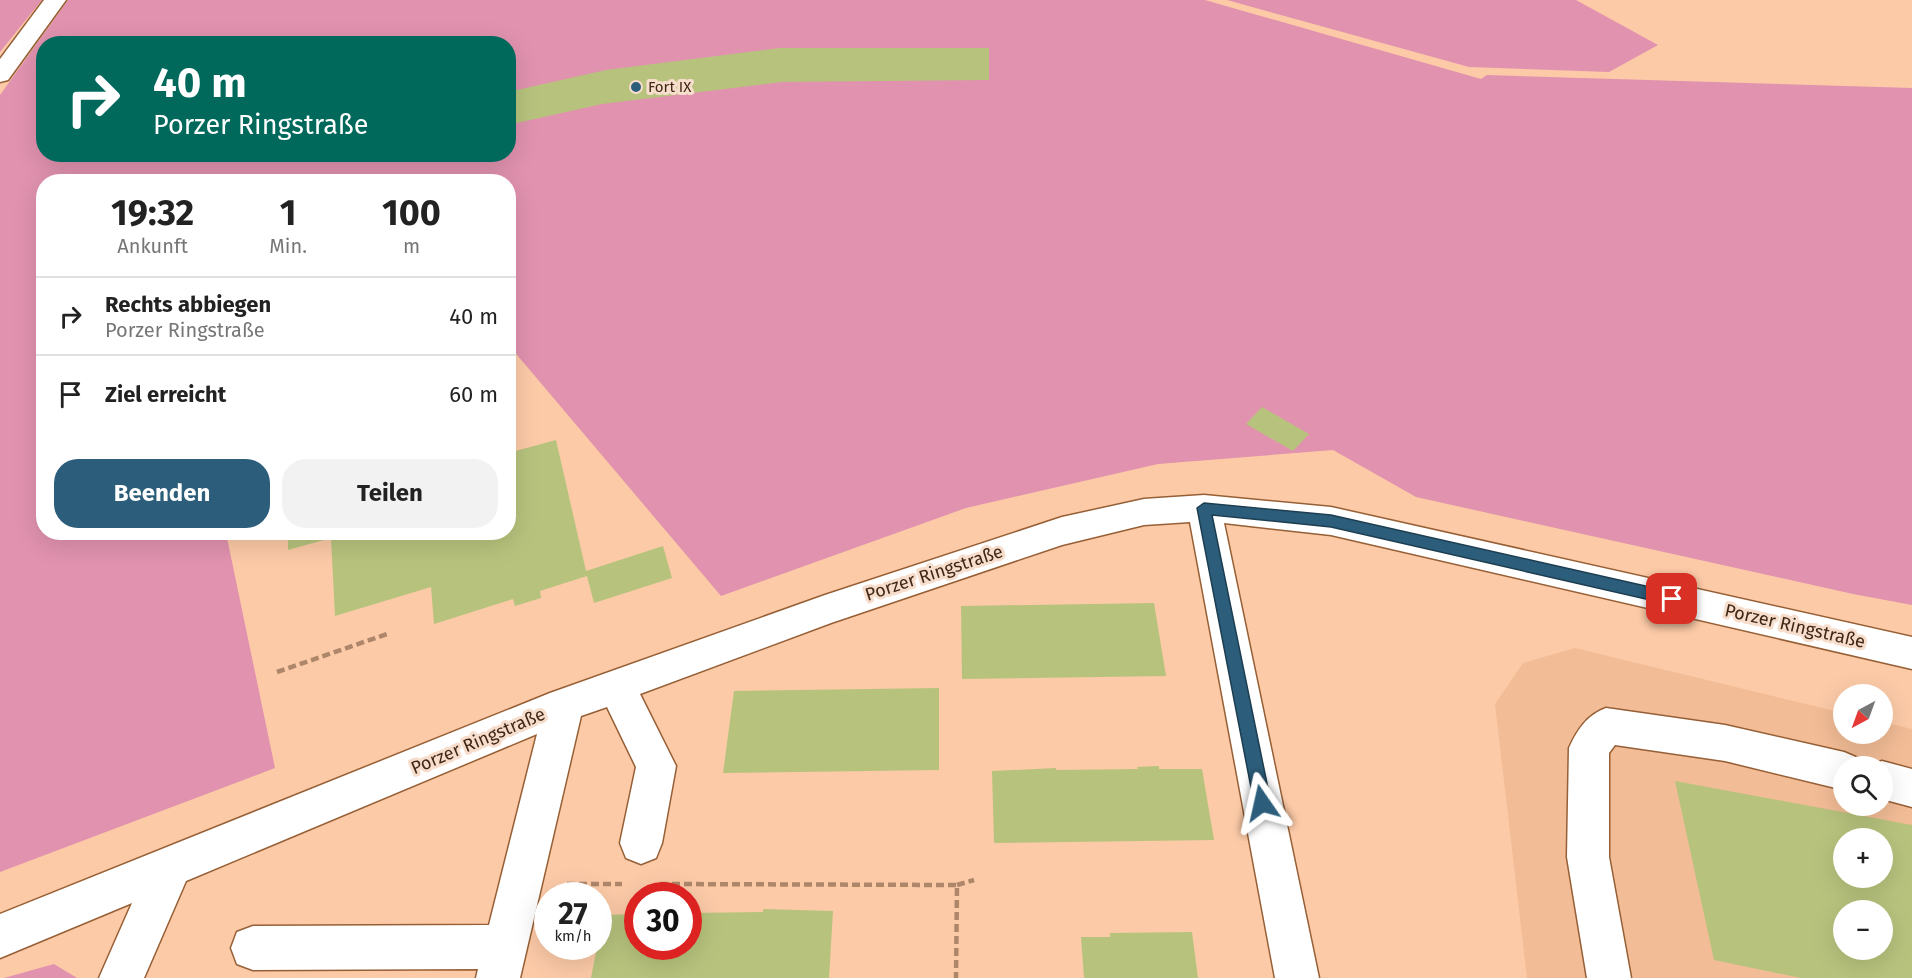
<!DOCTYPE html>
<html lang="de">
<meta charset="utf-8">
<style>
:root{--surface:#fff;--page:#f2f2f2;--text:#222;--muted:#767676;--line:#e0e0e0;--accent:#2c5e7b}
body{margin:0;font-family:"Fira Sans",sans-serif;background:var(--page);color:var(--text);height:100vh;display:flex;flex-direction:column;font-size:22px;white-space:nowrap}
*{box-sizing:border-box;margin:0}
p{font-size:20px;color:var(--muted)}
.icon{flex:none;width:33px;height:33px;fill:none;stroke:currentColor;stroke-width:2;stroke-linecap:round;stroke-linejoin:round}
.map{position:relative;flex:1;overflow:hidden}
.side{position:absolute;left:36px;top:174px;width:480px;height:366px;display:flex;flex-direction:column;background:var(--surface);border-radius:24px;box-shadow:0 6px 24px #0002}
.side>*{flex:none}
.hud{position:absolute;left:36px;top:36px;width:480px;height:126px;border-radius:24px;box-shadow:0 6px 24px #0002;background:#00695c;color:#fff;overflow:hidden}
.needle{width:39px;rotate:221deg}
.buttons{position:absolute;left:1833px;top:684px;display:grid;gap:12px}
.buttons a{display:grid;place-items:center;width:60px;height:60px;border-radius:50%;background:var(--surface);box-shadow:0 6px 24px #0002;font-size:30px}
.speed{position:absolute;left:534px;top:882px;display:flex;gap:12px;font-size:30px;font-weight:700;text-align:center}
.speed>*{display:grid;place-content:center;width:78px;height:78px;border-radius:50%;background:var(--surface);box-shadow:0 6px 24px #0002;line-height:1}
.speed small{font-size:15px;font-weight:400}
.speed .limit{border:9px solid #d22;background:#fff;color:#111}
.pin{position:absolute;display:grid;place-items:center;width:51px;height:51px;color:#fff;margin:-26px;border-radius:12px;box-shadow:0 3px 9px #0006}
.me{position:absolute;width:66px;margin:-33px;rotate:349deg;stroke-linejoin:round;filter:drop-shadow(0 0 4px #0008)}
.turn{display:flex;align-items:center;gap:21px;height:126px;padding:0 18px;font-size:27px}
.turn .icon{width:78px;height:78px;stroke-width:2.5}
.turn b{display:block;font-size:42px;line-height:51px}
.eta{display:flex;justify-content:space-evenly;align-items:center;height:102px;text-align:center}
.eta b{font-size:36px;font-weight:700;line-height:42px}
.primary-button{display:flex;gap:12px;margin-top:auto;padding:12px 18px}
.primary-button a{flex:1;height:69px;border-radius:24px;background:var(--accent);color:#fff;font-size:24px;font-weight:700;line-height:69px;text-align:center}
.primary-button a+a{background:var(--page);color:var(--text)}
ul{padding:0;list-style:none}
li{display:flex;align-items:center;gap:18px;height:78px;padding:0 18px;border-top:2px solid var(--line)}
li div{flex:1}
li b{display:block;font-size:22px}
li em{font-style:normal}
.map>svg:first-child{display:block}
.built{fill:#f2bc96;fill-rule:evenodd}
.green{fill:#e192af;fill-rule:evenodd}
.building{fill:#b7c37d;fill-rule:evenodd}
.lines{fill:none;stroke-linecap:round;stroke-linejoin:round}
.minor-casing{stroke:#975f35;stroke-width:3}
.path{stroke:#ae876b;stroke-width:4.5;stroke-dasharray:8 4;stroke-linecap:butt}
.minor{fill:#fff;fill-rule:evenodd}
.route{fill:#2c5e7b;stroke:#1d3d50;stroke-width:1.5}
.poi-dot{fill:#2c5e7b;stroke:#f7ddcc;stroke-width:2}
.labels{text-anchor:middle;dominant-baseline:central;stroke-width:6;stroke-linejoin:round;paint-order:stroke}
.far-poi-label{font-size:15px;fill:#402816;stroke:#f7ddcc;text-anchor:start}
.street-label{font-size:18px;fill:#402816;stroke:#f7ddcc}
</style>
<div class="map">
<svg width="1912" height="978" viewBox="0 0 1912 978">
<rect width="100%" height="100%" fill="#fccaa7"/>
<!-- built -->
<path class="built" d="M1575,648L1843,713L1844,734H1882L1883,722L1912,729V978H1527L1495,704L1523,663ZM1844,766H1882V806H1844ZM1844,838H1882V878H1844ZM1844,910H1882V950H1844Z"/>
<!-- green -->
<g class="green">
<path d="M0,0H42L0,52Z"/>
<path d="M68,0H1205L1481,79L1487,75L1912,88V605L1853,594L1416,497L1333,450L1158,464L966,508L721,596L512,349L509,350L508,182H44V532L226,533L275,768L0,872V95ZM44,44H508V154H44Z"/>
<path d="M1227,0H1576L1658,45L1609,72L1469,67Z"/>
<path d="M54,964L77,978H3H4Z"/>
</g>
<!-- building -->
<g class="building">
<path d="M780,48H989V80L782,82L602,104L508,125V92L606,70Z"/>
<path d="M1262,407L1309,434L1293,451L1246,424Z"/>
<path d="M556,440L586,571L663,546L672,578L594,603L587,576L540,591L541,598L515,606L513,599L434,624L431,587L335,616L331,538L288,550V532H508V453Z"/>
<path d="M1154,603L1166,676L962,679L961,606Z"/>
<path d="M939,688V770L723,773L734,691Z"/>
<path d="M1159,766V769H1202L1214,840L994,843L992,771L1056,768V770L1138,769L1137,767Z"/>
<path d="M1675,781L1912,825V978H1801L1714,960ZM1844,838H1882V878H1844ZM1844,910H1882V950H1844Z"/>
<path d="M763,909L833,911L829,978H591L603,915L638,914V946H688V913L763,912Z"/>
<path d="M1192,932L1198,978H1084L1081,937H1110V933Z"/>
</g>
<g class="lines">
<!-- minor casing -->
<g class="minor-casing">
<g id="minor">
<path d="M44,0H66L8,80L0,82V59Z"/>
<path d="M1204,495L1331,507L1912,637V669L1331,535L1224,523L1319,978H1275L1190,522L1144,525L1062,545L831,623L640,694L676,766L662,843L656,858L641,864L626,858L620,843L636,767L607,707L581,716L520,978H476L478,969L253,970L237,964L231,948L237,932L253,926L489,925L537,734L186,881L144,978H99L132,903L0,958V914L550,693L825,595L1062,517L1144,499Z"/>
<path d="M1606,708L1725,725L1844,752L1858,758L1862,766H1844V790L1725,761L1615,745L1609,753V857L1631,978H1587L1567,857L1569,748C1577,730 1587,715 1606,708Z"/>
<path d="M1882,761L1912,769V807L1882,799V766H1868Z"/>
</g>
</g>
<!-- path -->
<g class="path">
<path d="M277,672L390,633"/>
<path d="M567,884H622"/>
<path d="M660,884L957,885L956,978"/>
<path d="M957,885L974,880"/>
</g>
<!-- minor -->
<use href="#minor" class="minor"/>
</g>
<!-- route -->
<path class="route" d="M1204,503L1331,515L1672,592L1678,594L1680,599L1678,603L1672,605L1331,527L1212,515L1271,803L1268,809L1262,811L1256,809L1254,803L1197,508Z"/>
<!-- markers -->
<circle class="poi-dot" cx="636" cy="87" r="6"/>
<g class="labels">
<!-- far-poi labels -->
<g class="far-poi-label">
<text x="648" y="87">Fort IX</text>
</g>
<!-- street labels -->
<g class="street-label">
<text transform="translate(934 573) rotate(-18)">Porzer Ringstraße</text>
<text transform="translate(1795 626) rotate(13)">Porzer Ringstraße</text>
<text transform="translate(478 741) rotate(-23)">Porzer Ringstraße</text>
</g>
</g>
</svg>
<div class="buttons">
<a><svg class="needle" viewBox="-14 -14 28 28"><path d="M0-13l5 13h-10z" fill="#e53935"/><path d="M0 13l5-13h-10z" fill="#767676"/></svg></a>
<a><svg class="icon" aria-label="search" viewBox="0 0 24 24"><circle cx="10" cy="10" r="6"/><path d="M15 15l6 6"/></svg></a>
<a>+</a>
<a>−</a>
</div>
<div class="speed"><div>27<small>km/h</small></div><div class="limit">30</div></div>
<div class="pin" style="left:1672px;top:599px;background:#d93025"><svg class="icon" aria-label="arrive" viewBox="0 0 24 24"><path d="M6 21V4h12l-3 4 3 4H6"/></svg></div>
<svg class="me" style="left:1262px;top:803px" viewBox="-20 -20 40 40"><path d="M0-17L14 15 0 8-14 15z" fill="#2c5e7b" stroke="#fff" stroke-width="4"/></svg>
<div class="hud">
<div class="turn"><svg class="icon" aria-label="right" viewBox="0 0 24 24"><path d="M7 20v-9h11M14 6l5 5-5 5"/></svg><div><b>40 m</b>Porzer Ringstraße</div></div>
</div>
<section class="side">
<div class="eta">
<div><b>19:32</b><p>Ankunft</p></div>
<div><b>1</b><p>Min.</p></div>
<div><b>100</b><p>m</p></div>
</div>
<ul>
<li><svg class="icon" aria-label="right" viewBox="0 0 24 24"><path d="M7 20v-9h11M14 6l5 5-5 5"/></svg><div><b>Rechts abbiegen</b><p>Porzer Ringstraße</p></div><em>40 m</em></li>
<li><svg class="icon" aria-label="arrive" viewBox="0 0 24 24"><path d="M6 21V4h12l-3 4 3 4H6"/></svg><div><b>Ziel erreicht</b></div><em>60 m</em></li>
</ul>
<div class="primary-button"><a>Beenden</a><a>Teilen</a></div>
</section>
</div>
